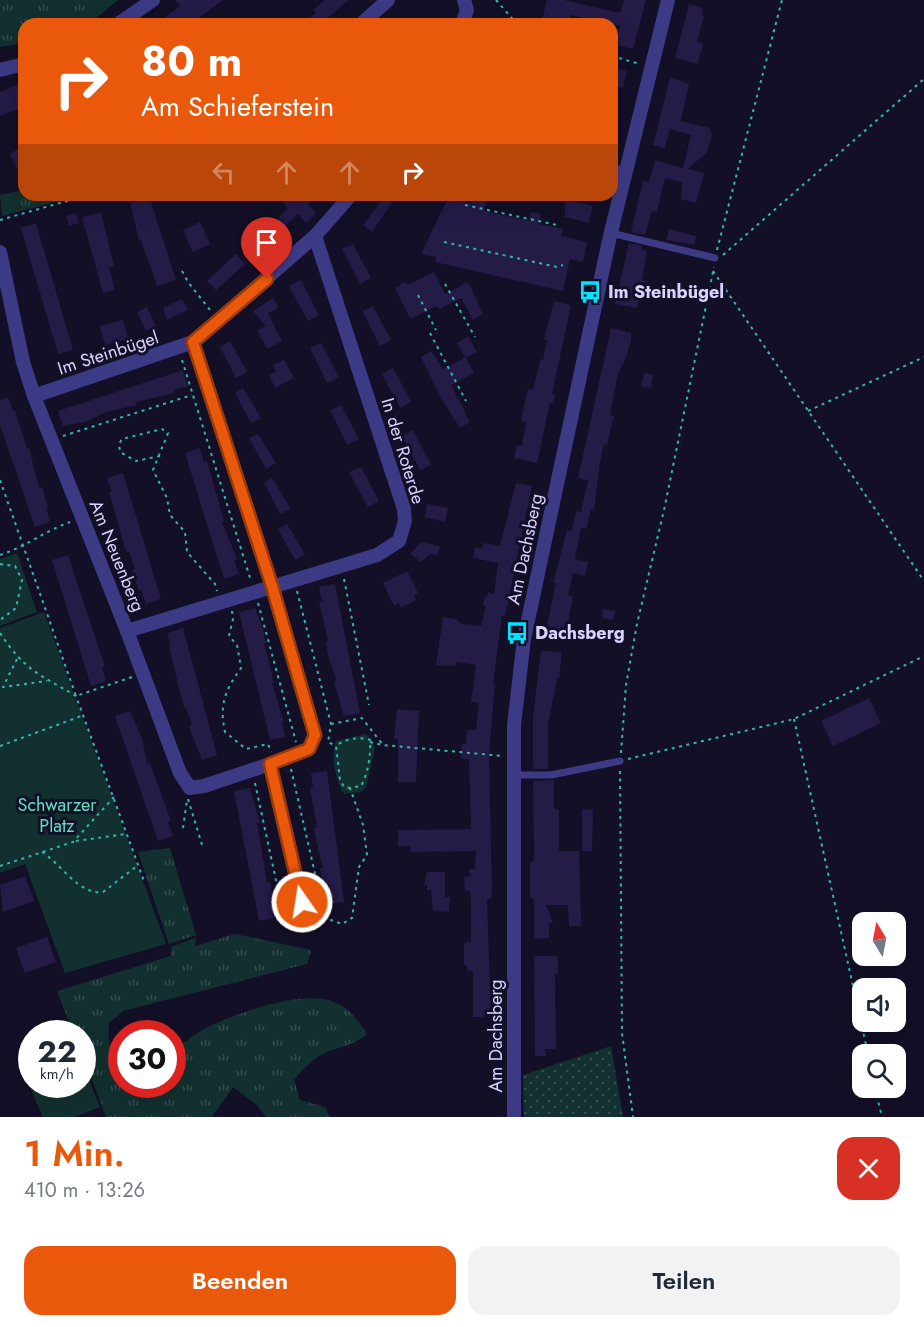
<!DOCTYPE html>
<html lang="de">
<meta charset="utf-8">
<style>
:root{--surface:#fff;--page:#f2f2f3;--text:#1f2937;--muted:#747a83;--accent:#ea580c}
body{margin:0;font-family:Jost,sans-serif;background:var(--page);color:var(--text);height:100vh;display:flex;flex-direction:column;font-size:22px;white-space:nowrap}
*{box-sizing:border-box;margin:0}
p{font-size:20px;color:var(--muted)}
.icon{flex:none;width:33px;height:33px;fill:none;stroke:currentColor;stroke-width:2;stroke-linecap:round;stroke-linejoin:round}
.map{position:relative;height:1117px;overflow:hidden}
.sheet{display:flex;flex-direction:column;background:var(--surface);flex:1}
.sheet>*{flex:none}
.top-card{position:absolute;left:18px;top:18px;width:600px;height:183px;border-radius:18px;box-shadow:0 6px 24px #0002;background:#ea580c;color:#fff;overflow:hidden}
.needle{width:39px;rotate:350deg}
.buttons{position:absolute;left:852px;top:912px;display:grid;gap:12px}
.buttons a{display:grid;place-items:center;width:54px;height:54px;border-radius:12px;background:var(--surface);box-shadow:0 6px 24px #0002;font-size:30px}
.speed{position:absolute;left:18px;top:1020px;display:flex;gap:12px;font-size:30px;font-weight:700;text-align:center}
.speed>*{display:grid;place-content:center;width:78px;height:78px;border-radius:50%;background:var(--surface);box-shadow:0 6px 24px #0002;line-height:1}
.speed small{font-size:15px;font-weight:400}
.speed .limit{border:9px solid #d22;background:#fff;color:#111}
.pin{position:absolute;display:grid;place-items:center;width:51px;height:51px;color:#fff;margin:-62px -26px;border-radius:50% 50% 50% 0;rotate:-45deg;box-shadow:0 0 6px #0007}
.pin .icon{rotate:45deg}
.me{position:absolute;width:66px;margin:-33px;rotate:347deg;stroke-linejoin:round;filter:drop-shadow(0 0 4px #0008)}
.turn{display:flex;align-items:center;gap:21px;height:126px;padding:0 24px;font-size:27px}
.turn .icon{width:78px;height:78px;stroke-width:2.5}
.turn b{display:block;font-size:42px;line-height:51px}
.lanes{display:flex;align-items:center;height:57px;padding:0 24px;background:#0003;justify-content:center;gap:30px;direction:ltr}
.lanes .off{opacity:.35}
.round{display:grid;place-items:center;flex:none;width:63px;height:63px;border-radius:18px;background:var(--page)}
.summary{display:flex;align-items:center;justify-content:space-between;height:102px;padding:0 24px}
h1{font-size:36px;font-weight:600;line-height:45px;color:var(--accent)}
.cta{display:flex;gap:12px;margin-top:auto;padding:12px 24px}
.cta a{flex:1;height:69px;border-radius:18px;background:var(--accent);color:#fff;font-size:24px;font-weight:600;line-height:69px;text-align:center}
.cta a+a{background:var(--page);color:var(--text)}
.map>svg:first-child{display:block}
.grass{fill:url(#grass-tufts)}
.park{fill:#12302f}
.garden{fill:url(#garden-dots)}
.building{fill:#241b47}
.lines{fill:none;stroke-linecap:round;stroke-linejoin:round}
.path{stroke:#2fb8b0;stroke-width:2;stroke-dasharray:3 4.5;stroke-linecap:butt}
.lane{stroke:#3d3a85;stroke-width:7}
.street{stroke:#3d3a85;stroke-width:14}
.route-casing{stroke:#983908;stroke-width:15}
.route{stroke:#ea580c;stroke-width:10}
.labels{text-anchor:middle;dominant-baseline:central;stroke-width:6;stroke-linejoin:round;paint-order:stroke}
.poi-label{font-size:18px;font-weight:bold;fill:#d9d4ff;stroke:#130f26;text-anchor:start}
.street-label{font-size:18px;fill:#d9d4ff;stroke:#130f26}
.park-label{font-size:18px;fill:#5fe0c0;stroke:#130f26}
</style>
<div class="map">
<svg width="924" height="1117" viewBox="0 0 924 1117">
<defs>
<pattern id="grass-tufts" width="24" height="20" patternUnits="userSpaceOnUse" patternTransform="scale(1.5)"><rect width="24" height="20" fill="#12302f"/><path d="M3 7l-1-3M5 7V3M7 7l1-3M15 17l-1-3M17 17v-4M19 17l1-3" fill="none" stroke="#344d4e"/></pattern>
<pattern id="garden-dots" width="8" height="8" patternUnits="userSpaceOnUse" patternTransform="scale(1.5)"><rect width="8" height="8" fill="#12302f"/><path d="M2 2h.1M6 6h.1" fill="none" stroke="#344d4e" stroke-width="1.8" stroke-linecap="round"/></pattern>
</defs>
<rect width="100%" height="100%" fill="#130f26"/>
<!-- grass -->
<g class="grass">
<path d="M0,0H118L89,24H24V43L0,47Z"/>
<path d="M24,190V195L66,197L63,200L2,216L0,195Z"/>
<path d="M170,848L196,935L169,944L138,852Z"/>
<path d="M235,934L311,950L307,964L123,1011L109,1023C108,1038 108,1050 121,1059L122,1084H172L173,1048C185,1044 193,1035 204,1029C234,1014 302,989 334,1002C349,1007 359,1022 367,1034C354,1045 342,1046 327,1052C313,1058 303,1069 294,1080L300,1100L325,1107L330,1117H266L257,1105L233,1087L212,1117H106L83,1056L82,1034L73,1033L57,991L171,956V947L196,938L195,946Z"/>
</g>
<!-- park -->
<g class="park">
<path d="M17,553L37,612L0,626V559Z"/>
<path d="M44,612L166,944L65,973L25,864L0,873V628Z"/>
<path d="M365,734L372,739L375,749L366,787L360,792L344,794C336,783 330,754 336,741Z"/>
<path d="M83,1064L100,1107L75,1117H43L23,1072L31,1069L32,1084H82Z"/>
</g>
<!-- garden -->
<path class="garden" d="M611,1046L623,1117H524L523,1075Z"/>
<!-- building -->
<g class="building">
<path d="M175,0H223L192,23L188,17L179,24H157L180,6Z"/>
<path d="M325,0H348L321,24H302L316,13L313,10Z"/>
<path d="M547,0H564L620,13L624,0H646L633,49L615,45L620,26L612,24L571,15L569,24H541Z"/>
<path d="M689,4L703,8L702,15L704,16L697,42L703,44L698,64L675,58Z"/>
<path d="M612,67L627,71L623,88L612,85Z"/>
<path d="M670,77L689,84L681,121L709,128L712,135L707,153L687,169L704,173L696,203L681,199L682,182L665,178L657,212L652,211L645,235L631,232L643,181L649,182L655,160L683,168L691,135L670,129L665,148L653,145Z"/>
<path d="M24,82V107L0,116V92Z"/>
<path d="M24,146V182L9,154Z"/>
<path d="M288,195H318L308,204L316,213L306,223L298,214L262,247L256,240L288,208L282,201Z"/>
<path d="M473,195H488L484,211L529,221L531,212L541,214L539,224L563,229L561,236L587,242L583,262L570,259L563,291L435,262L436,257L421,254L448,198L471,204Z"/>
<path d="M384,197L392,203L372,232L363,225Z"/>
<path d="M145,199H150L176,280L157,286L141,240H139L130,203Z"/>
<path d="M565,200L593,206L589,223L565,217Z"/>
<path d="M101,212L114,266L109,268L115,290L103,293L82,217Z"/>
<path d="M76,213L79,223L69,226L66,216Z"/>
<path d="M200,222L210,244L193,252L183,230Z"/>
<path d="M36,223L73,350L58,354L21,228Z"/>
<path d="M669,229L696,236L694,245L666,240Z"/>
<path d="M629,243L642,246V249L647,251L642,280L648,281L646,292L641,291L637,308L615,304Z"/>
<path d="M353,244L371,278L360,284L342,249Z"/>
<path d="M236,254L245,264L216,290L207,281Z"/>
<path d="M434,272L445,294L468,282L483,314L473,320L461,298L440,309L436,306L410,319L395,288L405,282L408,285Z"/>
<path d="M301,280L319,315L308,321L289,286Z"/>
<path d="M273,298L278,308L268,313L282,341L267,349L257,330L266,326L253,311Z"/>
<path d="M182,299L188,310L167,320L163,308Z"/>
<path d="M554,301L571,305L552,394H555L553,403L550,402L537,463L514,458L517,445L522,446L526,422L521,421L528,389L533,390L540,360H543L547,340H544Z"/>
<path d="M373,306L391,340L380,346L362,311Z"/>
<path d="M147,307L156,326L146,331L137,312Z"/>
<path d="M123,320L128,339L105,345L100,326Z"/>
<path d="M611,328L631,333V340L627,355L618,374L610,415L614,416L607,445L604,444L600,462L594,510L591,509L586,529L581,528L575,559L588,562L585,576L573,573L568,595L573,596L567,629L571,630L569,639L545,634L556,583H553L567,530L572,531L576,511L581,512L588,480L578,478Z"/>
<path d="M468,336L477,352L465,358L457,343Z"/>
<path d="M230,341L247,372L236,378L220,347Z"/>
<path d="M321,343L339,377L327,383L310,348Z"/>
<path d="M431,351L443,369L466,357L474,373L451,385L470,422L460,428L442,400L421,357Z"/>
<path d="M284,360L294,378L275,388L269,375L276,371L273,365Z"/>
<path d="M393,368L411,402L400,408L382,374Z"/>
<path d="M183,370L188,386L174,390L175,393L136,402L137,405L106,412L85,422L63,426L58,411Z"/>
<path d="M644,373L653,375L651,388L641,386Z"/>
<path d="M243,388L261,418L251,423L235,393Z"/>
<path d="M8,397L13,411L15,410L27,449L29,448L39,488L42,487L48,507L46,508L50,522L35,527L0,425V400Z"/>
<path d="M341,405L359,439L347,445L330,410Z"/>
<path d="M413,430L431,465L420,470L402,436Z"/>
<path d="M258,434L276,463L266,469L249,438Z"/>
<path d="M200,448L204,462L207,461L224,521L222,522L237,559L234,560L239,574L224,579L185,453Z"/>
<path d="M361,467L379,501L368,507L349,472Z"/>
<path d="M123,473L161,599L146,604L141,590L139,591L132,570L135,569L129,551L126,552L109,492H112L107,478Z"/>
<path d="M272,478L291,509L280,514L264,483Z"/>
<path d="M516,483L532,486L505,616L502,615L493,684H495L489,753L492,892L491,899H487L491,1017H473V971H467V965H464V943L471,942V899L470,891H465L464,877H470L469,869H475L476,851L410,852V846H398V830L471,829L469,759H461L462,744H466L467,730H476L479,703L471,702L476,665L456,662L455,666L436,665L443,617L456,619L461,624L481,626L486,606L483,605L485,596L487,597L488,592L494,594L498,563L473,558L475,547L482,549L483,543L500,546Z"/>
<path d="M427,504L448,508L445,522L425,517Z"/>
<path d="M287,524L305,554L295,560L278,529Z"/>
<path d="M421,542L440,546L438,555L430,554L421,562L410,554Z"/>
<path d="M68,555L105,667H102L106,681L91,686L52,560Z"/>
<path d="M407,571L418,593L414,596L416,600L401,608L399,603L394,606L383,583Z"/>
<path d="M335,584L360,713L344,716L336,689L334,681H337L328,656L326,642L328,641L319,602L322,601L319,587Z"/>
<path d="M255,608L263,629L266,643H264L274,683H272L284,722L282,723L285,737L270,740L239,612Z"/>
<path d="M603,609L615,611L613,620L602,618Z"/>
<path d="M183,628L217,755L202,760L191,733L189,726L192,725L186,707L184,708L169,647H171L167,633Z"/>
<path d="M541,651L562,652L559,678H557L548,725V769H534L533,761V716Z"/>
<path d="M869,698L881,723L833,746L821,721Z"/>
<path d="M397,709L419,711L416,782H398V739H394Z"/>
<path d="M130,711L142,738L147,764L150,763L171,821L168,822L173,836L158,841L115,716Z"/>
<path d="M327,771L344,902L328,904L321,876L320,868H323L315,836L314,828H317L310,788L313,787L311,773Z"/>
<path d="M554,780V808L559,810V851H579L581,926H569L568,905H546L553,923H549V938L534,939V905L533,898H530V862H533L534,856L533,781Z"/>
<path d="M250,788L260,823H257L267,882H270L274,903H272L274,918L259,921L234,791Z"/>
<path d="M582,809L593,810L592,851H582Z"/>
<path d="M427,872H445V897H450L449,912L433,911L431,890H427V885H424Z"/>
<path d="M25,876L34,901L3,912L0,885Z"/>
<path d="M47,937L56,962L25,973L16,948Z"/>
<path d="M534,956H558V974H555L556,1049H545L546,1056H535Z"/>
</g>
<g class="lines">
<!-- path -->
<g class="path">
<path d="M496,0L517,24"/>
<path d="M612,56L640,64"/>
<path d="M465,205L557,225"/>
<path d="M0,220L67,201L70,195"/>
<path d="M444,242L557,267L563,265"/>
<path d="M717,250L782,0"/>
<path d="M723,255L924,79"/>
<path d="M182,271L188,282L210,310"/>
<path d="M713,271L924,581"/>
<path d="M445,284L475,337"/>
<path d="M418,295L436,330"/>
<path d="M430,333L466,401"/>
<path d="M182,360L251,581"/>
<path d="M808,411L924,357"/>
<path d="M63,436L192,395"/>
<path d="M160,456L136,461L120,452L119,444L122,439L162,429L168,433L153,470L167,498L170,515L185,532L187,552L215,584L217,591"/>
<path d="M0,480L76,696L132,677"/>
<path d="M0,555C25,547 45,531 70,522"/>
<path d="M0,564L15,566L22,580L16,608L0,620"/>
<path d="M344,579L369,705"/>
<path d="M297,591L331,724L328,742L336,746"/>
<path d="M258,603L296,742"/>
<path d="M232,611L233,619L229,636L237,645L241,668C225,690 219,705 225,732L246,749L268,744L271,752"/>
<path d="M0,633C25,671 39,674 76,696L144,881"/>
<path d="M17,659L3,687L47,681"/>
<path d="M794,719L868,1054"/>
<path d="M331,724L362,718L383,745L503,756"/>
<path d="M370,742L382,745"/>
<path d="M0,746L84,715"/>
<path d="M621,753L626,685L637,624L664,510L714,267"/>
<path d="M628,759L794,719L924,656"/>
<path d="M291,769L319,891L315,903"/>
<path d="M620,771L622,1033L633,1117"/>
<path d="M255,783L280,899L292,910"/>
<path d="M188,799L203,848"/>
<path d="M183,828L187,800"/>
<path d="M76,841L126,834"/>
<path d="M42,852C60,863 80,896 103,892L137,866"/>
<path d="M0,866L73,842L114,797"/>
<path d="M313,905L331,920L342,924L352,918L359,867L367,855L363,825L350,788L361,786C368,774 371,754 370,740C360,736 344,739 336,746L340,780L344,787L350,788"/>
<path d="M875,1088L882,1117"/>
</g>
<!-- lane -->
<g class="lane">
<path d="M612,167L626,171"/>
<path d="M611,233L715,258"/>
<path d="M513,775H551L620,761"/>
</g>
<!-- street -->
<g class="street">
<path d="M118,24L153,0"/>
<path d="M361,24L388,0"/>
<path d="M462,24L467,10L464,0"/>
<path d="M0,70L24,64"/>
<path d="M0,252L23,362L34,396L127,631L180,773L190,788L204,786L270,764"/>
<path d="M193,342L272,586L315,735L309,749L270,764L302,902"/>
<path d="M34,396L193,342L315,236L351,195"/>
<path d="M127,631L377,555L399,541L405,521L404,509L315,236"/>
<path d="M514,1117V725L524,639L610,236L668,0"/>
</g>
</g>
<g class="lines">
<!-- route casing -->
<g class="route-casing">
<path id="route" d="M267,279L193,342L272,586L315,735L309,749L270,764L302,902"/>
</g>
<!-- route -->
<use href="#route" class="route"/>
</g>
<!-- icons -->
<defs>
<g id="bus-bare" transform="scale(1.8)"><path d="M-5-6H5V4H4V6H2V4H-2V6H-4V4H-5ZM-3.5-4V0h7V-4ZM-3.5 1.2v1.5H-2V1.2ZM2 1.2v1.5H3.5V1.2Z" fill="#00e5ff" stroke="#130f26" stroke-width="2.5" paint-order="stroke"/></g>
</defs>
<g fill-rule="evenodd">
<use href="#bus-bare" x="590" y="292"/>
<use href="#bus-bare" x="517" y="633"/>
</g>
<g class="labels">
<!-- poi labels -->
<g class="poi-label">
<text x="608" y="292">Im Steinbügel</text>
<text x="535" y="633">Dachsberg</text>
</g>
<!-- street labels -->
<g class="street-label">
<text transform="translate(108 353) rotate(-18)">Im Steinbügel</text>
<text transform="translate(403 451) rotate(73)">In der Roterde</text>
<text transform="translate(525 549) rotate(-78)">Am Dachsberg</text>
<text transform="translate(117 556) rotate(68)">Am Neuenberg</text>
<text transform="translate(496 1036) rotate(-90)">Am Dachsberg</text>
</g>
<!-- park labels -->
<g class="park-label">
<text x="57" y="805">Schwarzer<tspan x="57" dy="21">Platz</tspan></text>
</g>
</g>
</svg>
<div class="buttons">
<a><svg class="needle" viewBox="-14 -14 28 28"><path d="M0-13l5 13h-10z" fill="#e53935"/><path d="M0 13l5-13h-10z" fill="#747a83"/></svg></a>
<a><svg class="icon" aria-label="sound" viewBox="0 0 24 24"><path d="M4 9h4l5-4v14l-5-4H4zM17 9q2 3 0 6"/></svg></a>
<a><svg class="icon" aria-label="search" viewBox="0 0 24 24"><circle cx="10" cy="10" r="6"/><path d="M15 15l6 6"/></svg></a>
</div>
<div class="speed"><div>22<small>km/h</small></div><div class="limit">30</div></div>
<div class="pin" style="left:267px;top:279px;background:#d93025"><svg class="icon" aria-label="arrive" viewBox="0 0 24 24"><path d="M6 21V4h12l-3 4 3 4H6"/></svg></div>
<svg class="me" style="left:302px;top:902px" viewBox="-20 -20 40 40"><circle r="17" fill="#ea580c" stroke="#fff" stroke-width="3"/><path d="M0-11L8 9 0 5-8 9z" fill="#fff"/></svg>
<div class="top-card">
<div class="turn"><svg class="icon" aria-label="right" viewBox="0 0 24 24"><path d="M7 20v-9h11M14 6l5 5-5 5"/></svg><div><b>80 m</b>Am Schieferstein</div></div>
<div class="lanes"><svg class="icon off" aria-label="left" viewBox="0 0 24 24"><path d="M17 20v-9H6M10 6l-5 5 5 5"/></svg><svg class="icon off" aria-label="ahead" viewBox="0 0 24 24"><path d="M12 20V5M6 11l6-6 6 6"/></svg><svg class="icon off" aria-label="ahead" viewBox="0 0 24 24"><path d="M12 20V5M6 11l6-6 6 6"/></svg><svg class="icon" aria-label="right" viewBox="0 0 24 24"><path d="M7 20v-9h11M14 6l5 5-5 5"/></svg></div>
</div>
</div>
<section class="sheet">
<div class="summary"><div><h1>1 Min.</h1><p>410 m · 13:26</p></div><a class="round" style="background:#d93025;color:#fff"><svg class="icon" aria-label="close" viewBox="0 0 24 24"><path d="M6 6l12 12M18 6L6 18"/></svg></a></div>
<div class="cta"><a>Beenden</a><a>Teilen</a></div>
</section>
